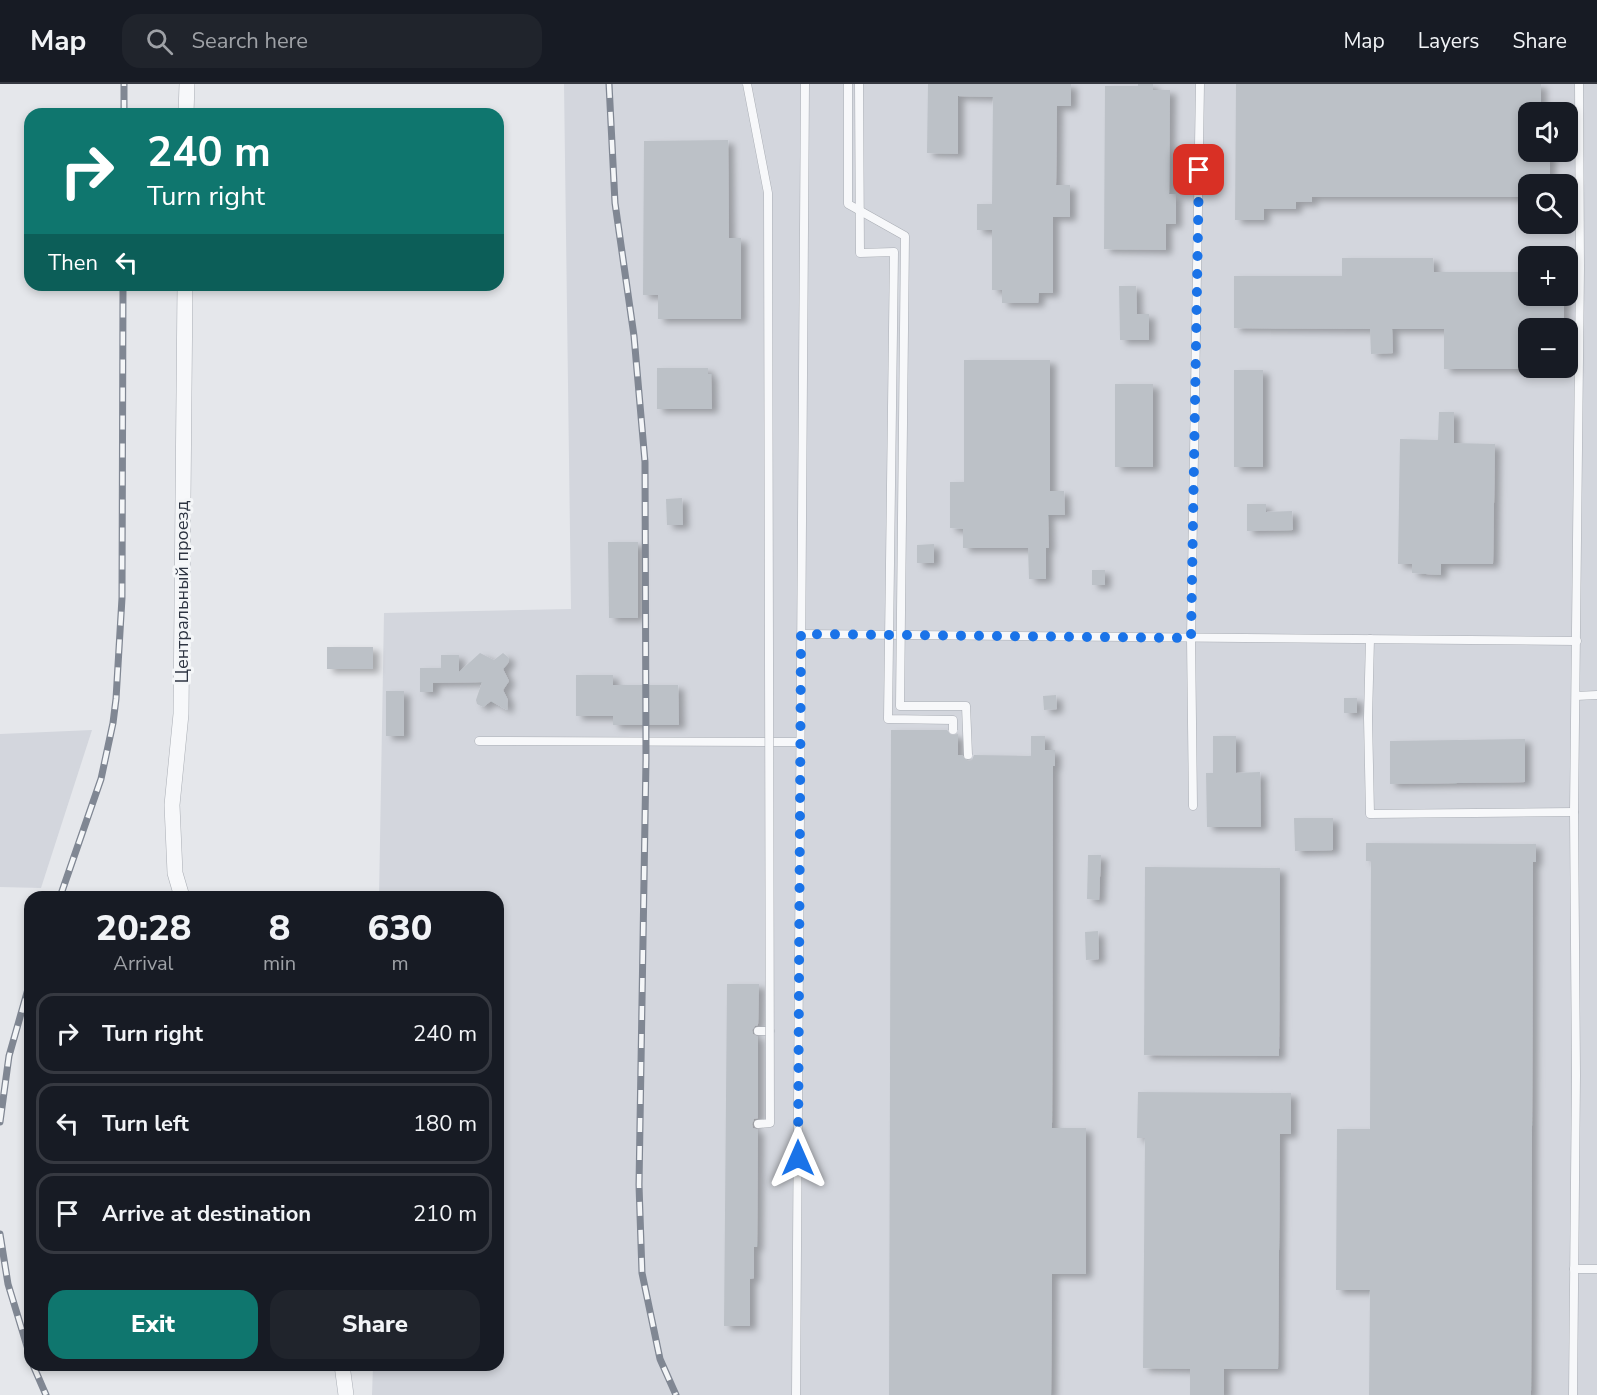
<!DOCTYPE html>
<meta charset="utf-8">
<style>
:root{--surface:#171b24;--page:#20242c;--text:#f1f3f6;--muted:#9ea1a6;--line:#363941;--accent:#0f766e}
body{margin:0;font-family:"Nunito Sans",sans-serif;background:var(--page);color:var(--text);height:100vh;display:flex;flex-direction:column;font-size:22px;white-space:nowrap}
*{box-sizing:border-box;margin:0}
p{font-size:20px;color:var(--muted)}
.icon{flex:none;width:33px;height:33px;fill:none;stroke:currentColor;stroke-width:2;stroke-linecap:round;stroke-linejoin:round}
.map{position:relative;flex:1;overflow:hidden}
.details{position:absolute;left:24px;top:807px;width:480px;height:480px;display:flex;flex-direction:column;background:var(--surface);border-radius:18px;box-shadow:0 3px 9px #0003}
.details>*{flex:none}
.hud{position:absolute;left:24px;top:24px;width:480px;height:183px;border-radius:18px;box-shadow:0 3px 9px #0003;background:#0f766e;color:#fff;overflow:hidden}
.tools{position:absolute;left:1518px;top:18px;display:grid;gap:12px}
.tools a{display:grid;place-items:center;width:60px;height:60px;border-radius:12px;background:var(--surface);box-shadow:0 3px 9px #0003;font-size:30px}
.pin{position:absolute;display:grid;place-items:center;width:51px;height:51px;color:#fff;margin:-26px;border-radius:12px;box-shadow:0 3px 9px #0006}
.me{position:absolute;width:66px;margin:-33px;rotate:0deg;stroke-linejoin:round;filter:drop-shadow(0 0 4px #0008)}
.turn{display:flex;align-items:center;gap:21px;height:126px;padding:0 24px;font-size:27px}
.turn .icon{width:78px;height:78px;stroke-width:2.5}
.turn b{display:block;font-size:42px;line-height:51px}
.then{display:flex;align-items:center;height:57px;padding:0 24px;background:#0003;gap:12px;font-size:22px}
.eta{display:flex;justify-content:space-evenly;align-items:center;height:102px;text-align:center}
.eta b{font-size:36px;font-weight:800;line-height:42px}
.button{display:flex;gap:12px;margin-top:auto;padding:12px 24px}
.button a{flex:1;height:69px;border-radius:18px;background:var(--accent);color:#fff;font-size:24px;font-weight:800;line-height:69px;text-align:center}
.button a+a{background:var(--page);color:var(--text)}
ul{padding:0;list-style:none}
li{display:flex;align-items:center;gap:18px;height:81px;margin:0 12px 9px;padding:0 12px;border:3px solid var(--line);border-radius:18px}
li div{flex:1}
li b{display:block;font-size:22px}
li em{font-style:normal}
header{display:flex;align-items:center;gap:36px;box-sizing:border-box;height:84px;padding:0 30px;background:var(--surface);border-bottom:2px solid var(--line)}
header strong{font-size:28px}
nav{display:flex;gap:33px;margin-inline-start:auto;font-size:21px}
.search{width:420px;height:54px;background:var(--page);display:flex;align-items:center;gap:15px;box-sizing:border-box;padding:0 21px;border-radius:18px;color:var(--muted);font-size:22px}
.map>svg:first-child{display:block}
.built{fill:#d3d6dd;fill-rule:evenodd}
.building{fill:#bcc1c7;filter:url(#shadow)}
.lines{fill:none;stroke-linecap:round;stroke-linejoin:round}
.lane-casing{stroke:#aaaeb5;stroke-width:9}
.street-casing{stroke:#aaaeb5;stroke-width:16}
.lane{stroke:#f7f8fa;stroke-width:8}
.street{stroke:#f7f8fa;stroke-width:15}
.rail-casing{stroke:#808793;stroke-width:7}
.rail{stroke:#f4f6f8;stroke-width:4.5;stroke-dasharray:14;stroke-linecap:butt}
.lane-bridge-casing{stroke:#aaaeb5;stroke-width:9;stroke-linecap:butt}
.lane-bridge{stroke:#f7f8fa;stroke-width:8}
.route{stroke:#1a73e8;stroke-width:10;stroke-dasharray:0 18}
.labels{text-anchor:middle;dominant-baseline:central;stroke-width:6;stroke-linejoin:round;paint-order:stroke}
.street-label{font-size:18px;fill:#2e3542;stroke:#f4f6f8}
</style>
<header>
<strong>Map</strong>
<div class="search"><svg class="icon" aria-label="search" viewBox="0 0 24 24"><circle cx="10" cy="10" r="6"/><path d="M15 15l6 6"/></svg>Search here</div>
<nav><a>Map</a><a>Layers</a><a>Share</a></nav>
</header>
<div class="map">
<svg width="1597" height="1311" viewBox="0 0 1597 1311">
<defs>
<filter id="shadow"><feDropShadow dx="6" dy="4" stdDeviation="3" flood-color="#0004"/></filter>
</defs>
<rect width="100%" height="100%" fill="#e5e7eb"/>
<!-- built -->
<g class="built">
<path d="M564,0H1597V1311H372L373,1281H498V813H379L384,529L571,525ZM1528,28H1568V68H1528ZM1528,100H1568V140H1528ZM1528,172H1568V212H1528ZM1528,244H1568V284H1528Z"/>
<path d="M92,646L41,804L0,803V650Z"/>
</g>
<!-- building -->
<g class="building">
<path d="M928,0H1071V22H1057L1056,101H1070V133H1053V209H1039L1038,219H1002V206H992V146H977V120H992L993,13L958,12V70L927,69Z"/>
<path d="M1138,0H1153V6H1170L1169,110H1176V140H1166V166L1104,165L1105,2H1138Z"/>
<path d="M1236,0H1541V28H1528V68L1550,69V100H1528V113H1312V118H1296V125H1264V136H1235Z"/>
<path d="M728,56L729,154H741V235H658V211H643L644,57Z"/>
<path d="M1342,174H1433L1434,188H1528V212H1564V244H1528V285H1444V245H1392L1393,269L1371,270L1370,245L1234,244V192H1342Z"/>
<path d="M1119,202H1136L1137,230H1149V256H1120Z"/>
<path d="M964,276H1050V407H1064L1065,431H1048L1049,464H1046V495H1029L1028,464H963V445L950,444V398H964Z"/>
<path d="M657,284H708V290H711L712,325H657Z"/>
<rect x="1234" y="286" width="29" height="97"/>
<rect x="1115" y="300" width="38" height="83"/>
<path d="M1439,328H1454V359L1495,360L1493,480H1441V491L1412,489V480H1398L1400,355L1438,356Z"/>
<path d="M682,414L683,441H667L666,415Z"/>
<path d="M1247,420H1266V428L1292,427L1293,446L1247,447Z"/>
<path d="M608,458H638V534H609Z"/>
<path d="M934,460V479H917V461Z"/>
<rect x="1092" y="486" width="13" height="15"/>
<rect x="327" y="563" width="46" height="22"/>
<path d="M480,569L494,576L503,569L509,574L508,579L503,585L509,597L503,606L508,616L507,626L491,617L483,623L477,620L476,616L482,598L433,599V608H420V584H441V571H459V588Z"/>
<path d="M576,591H613V601H678L679,641H613V632H576Z"/>
<rect x="386" y="607" width="18" height="45"/>
<path d="M1056,611L1057,625L1044,626L1043,612Z"/>
<rect x="1344" y="614" width="13" height="15"/>
<path d="M891,646H947L951,651L958,650V671H962L968,677L972,676L974,671L1031,672V652H1045V666H1055V682H1053L1052,1044H1086V1190H1052L1051,1311H889Z"/>
<path d="M1213,652H1236V689L1260,688L1261,743H1207L1206,689H1213Z"/>
<path d="M1525,655V698L1390,700V657Z"/>
<path d="M1294,734H1333V766L1295,767Z"/>
<path d="M1366,759L1536,760V778H1533L1531,1311H1369L1370,1206H1336L1337,1045H1370L1371,777H1366Z"/>
<path d="M1088,771H1101L1099,816L1087,815Z"/>
<path d="M1145,783L1280,784L1279,972L1144,971Z"/>
<path d="M1098,847L1099,875L1086,876L1085,848Z"/>
<path d="M727,900H759L758,941L755,942L752,946L753,950L758,953V1034L754,1035L752,1040L753,1044L758,1046L757,1163H754V1194L750,1195V1242H724Z"/>
<path d="M1138,1008L1291,1009V1050H1280L1278,1285H1224V1311H1190V1285L1143,1284L1145,1054H1137Z"/>
</g>
<g class="lines">
<!-- lane casing -->
<g class="lane-casing">
<g id="lane">
<path d="M801,550L1577,557"/>
<path d="M1370,555L1368,634L1370,730L1574,728"/>
<path d="M1576,612L1597,611"/>
<path d="M479,657L800,658"/>
<path d="M1193,722L1191,554L1200,0"/>
<path d="M758,947H770"/>
<path d="M1574,1185H1597"/>
<path d="M796,1311L805,0"/>
<path d="M1573,1311L1576,991L1574,728L1580,184L1579,0"/>
</g>
</g>
<!-- street casing -->
<g class="street-casing">
<g id="street">
<path d="M186,30L187,0"/>
<path d="M182,813L175,789L172,721L181,630L185,201"/>
<path d="M342,1281L346,1311"/>
</g>
</g>
<!-- lane -->
<use href="#lane" class="lane"/>
<!-- street -->
<use href="#street" class="street"/>
<!-- rail casing -->
<g class="rail-casing">
<g id="rail">
<path d="M609,0L615,119L634,252L645,378L646,675L639,1101L642,1189L660,1275L676,1311"/>
<path d="M124,30V0"/>
<path d="M60,813L101,695L113,639L116,615L122,514L123,201"/>
<path d="M0,1038L9,972L30,898"/>
<path d="M0,1150L8,1200L30,1272"/>
<path d="M33,1281L46,1311"/>
</g>
</g>
<!-- rail -->
<use href="#rail" class="rail"/>
<!-- lane-bridge casing -->
<g class="lane-bridge-casing">
<g id="lane-bridge">
<path d="M747,0L768,109L770,1039L758,1040"/>
<path d="M848,0V120L905,152L900,622H966L968,671"/>
<path d="M859,0L860,169L894,168L888,635L953,636V646"/>
</g>
</g>
<!-- lane-bridge -->
<use href="#lane-bridge" class="lane-bridge"/>
</g>
<g class="lines">
<!-- route -->
<path class="route" d="M798,1074L801,550L1191,554L1199,86"/>
</g>
<g class="labels">
<!-- street labels -->
<g class="street-label">
<text transform="translate(182 508) rotate(-90)">Центральный проезд</text>
</g>
</g>
</svg>
<div class="tools">
<a><svg class="icon" aria-label="sound" viewBox="0 0 24 24"><path d="M4 9h4l5-4v14l-5-4H4zM17 9q2 3 0 6"/></svg></a>
<a><svg class="icon" aria-label="search" viewBox="0 0 24 24"><circle cx="10" cy="10" r="6"/><path d="M15 15l6 6"/></svg></a>
<a>+</a>
<a>−</a>
</div>
<div class="pin" style="left:1199px;top:86px;background:#d93025"><svg class="icon" aria-label="arrive" viewBox="0 0 24 24"><path d="M6 21V4h12l-3 4 3 4H6"/></svg></div>
<svg class="me" style="left:798px;top:1074px" viewBox="-20 -20 40 40"><path d="M0-17L14 15 0 8-14 15z" fill="#1a73e8" stroke="#fff" stroke-width="4"/></svg>
<div class="hud">
<div class="turn"><svg class="icon" aria-label="right" viewBox="0 0 24 24"><path d="M7 20v-9h11M14 6l5 5-5 5"/></svg><div><b>240 m</b>Turn right</div></div>
<div class="then">Then<svg class="icon" aria-label="left" viewBox="0 0 24 24"><path d="M17 20v-9H6M10 6l-5 5 5 5"/></svg></div>
</div>
<section class="details">
<div class="eta">
<div><b>20:28</b><p>Arrival</p></div>
<div><b>8</b><p>min</p></div>
<div><b>630</b><p>m</p></div>
</div>
<ul>
<li><svg class="icon" aria-label="right" viewBox="0 0 24 24"><path d="M7 20v-9h11M14 6l5 5-5 5"/></svg><div><b>Turn right</b></div><em>240 m</em></li>
<li><svg class="icon" aria-label="left" viewBox="0 0 24 24"><path d="M17 20v-9H6M10 6l-5 5 5 5"/></svg><div><b>Turn left</b></div><em>180 m</em></li>
<li><svg class="icon" aria-label="arrive" viewBox="0 0 24 24"><path d="M6 21V4h12l-3 4 3 4H6"/></svg><div><b>Arrive at destination</b></div><em>210 m</em></li>
</ul>
<div class="button"><a>Exit</a><a>Share</a></div>
</section>
</div>
